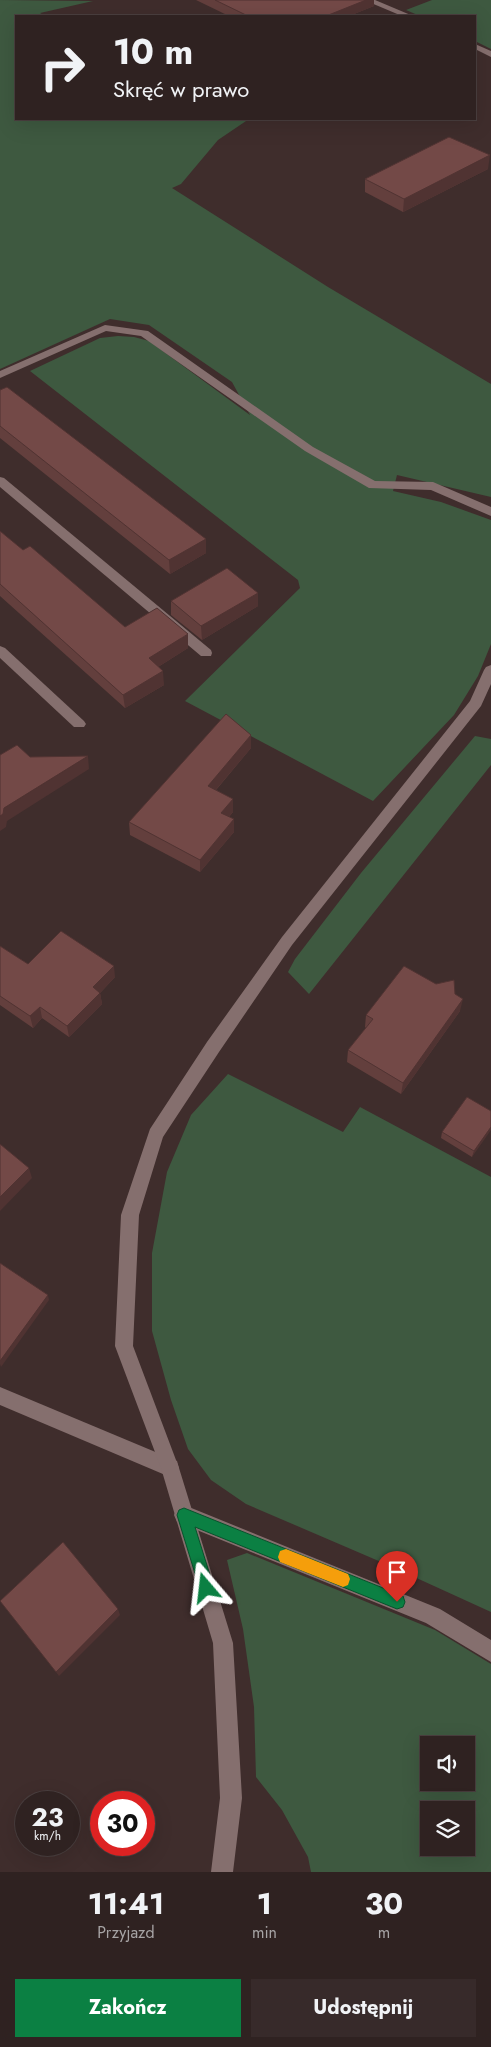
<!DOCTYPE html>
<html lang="pl">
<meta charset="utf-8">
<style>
:root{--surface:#2f2221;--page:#372a2a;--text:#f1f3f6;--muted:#a7a4a5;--line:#4a3f3f;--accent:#0b8043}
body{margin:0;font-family:Jost,sans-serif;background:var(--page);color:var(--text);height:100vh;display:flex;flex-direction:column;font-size:19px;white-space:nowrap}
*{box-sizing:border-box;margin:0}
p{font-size:16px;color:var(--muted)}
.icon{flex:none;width:28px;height:28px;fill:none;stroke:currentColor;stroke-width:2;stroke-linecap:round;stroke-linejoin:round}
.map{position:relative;height:1872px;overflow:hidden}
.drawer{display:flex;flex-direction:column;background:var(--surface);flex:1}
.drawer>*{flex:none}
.guide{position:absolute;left:15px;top:15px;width:461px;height:105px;border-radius:0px;box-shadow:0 5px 20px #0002,0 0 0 1px var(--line);background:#2f2221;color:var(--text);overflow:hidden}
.buttons{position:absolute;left:420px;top:1736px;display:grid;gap:10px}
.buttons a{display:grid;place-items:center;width:55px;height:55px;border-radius:0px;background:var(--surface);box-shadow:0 5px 20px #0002,0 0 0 1px var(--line);font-size:25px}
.speed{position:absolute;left:15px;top:1791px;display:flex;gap:10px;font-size:25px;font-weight:700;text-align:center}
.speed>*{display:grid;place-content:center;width:65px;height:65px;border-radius:50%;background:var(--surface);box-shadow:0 5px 20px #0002,0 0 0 1px var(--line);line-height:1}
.speed small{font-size:12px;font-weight:400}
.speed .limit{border:8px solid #d22;background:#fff;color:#111}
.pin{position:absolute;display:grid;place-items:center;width:42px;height:42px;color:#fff;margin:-51px -21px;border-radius:50% 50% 50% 0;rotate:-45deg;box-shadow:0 0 5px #0007}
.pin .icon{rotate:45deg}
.me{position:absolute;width:55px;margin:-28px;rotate:343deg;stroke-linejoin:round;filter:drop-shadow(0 0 4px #0008)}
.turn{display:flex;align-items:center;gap:18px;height:105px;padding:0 15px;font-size:22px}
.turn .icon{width:65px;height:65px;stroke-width:2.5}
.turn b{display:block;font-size:35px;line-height:42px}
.eta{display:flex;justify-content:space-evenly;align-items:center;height:85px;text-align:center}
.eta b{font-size:30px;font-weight:700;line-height:35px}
.cta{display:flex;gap:10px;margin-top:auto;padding:10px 15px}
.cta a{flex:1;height:58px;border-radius:0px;background:var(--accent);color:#fff;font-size:20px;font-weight:700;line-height:58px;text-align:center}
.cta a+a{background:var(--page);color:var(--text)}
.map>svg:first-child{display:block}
.green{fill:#3e5940;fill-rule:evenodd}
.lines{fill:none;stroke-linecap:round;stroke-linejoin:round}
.lane{fill:#856f6e;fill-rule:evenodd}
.street{fill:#856f6e;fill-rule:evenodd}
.wall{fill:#633f3d}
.shaded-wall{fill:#503332}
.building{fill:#734947;stroke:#503332}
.route{fill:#0b8043;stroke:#07532c}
.slow{fill:#f59e0b}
</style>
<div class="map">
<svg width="491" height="1872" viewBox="0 0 491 1872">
<rect width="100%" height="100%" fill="#3f2d2c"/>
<!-- green -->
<g class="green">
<path d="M0,0L93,1L40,13L45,16H16V119H249L218,140L181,184L172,188L328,287L491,384V497L397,475L393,491L441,502L491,520V644L478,676L454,715L373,801L185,701L300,588L298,580L30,371L100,338L118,336L134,337L149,341L250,415L232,382L149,325L110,319L0,369Z"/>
<path d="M432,0H491V49L475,41V16H420L406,10Z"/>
<path d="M475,736L491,739V765L309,994L288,972L295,959L361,873Z"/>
<path d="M228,1074L343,1132L360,1107L491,1177V1612L388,1565L246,1504L211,1480L188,1449L171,1400L152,1331V1253L167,1172L191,1115Z"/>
<path d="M247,1553L435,1630L491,1664V1872H311L308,1857L282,1810L256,1777L254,1707L243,1629L227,1560ZM429,1745H466V1782H429ZM429,1810H466V1848H429Z"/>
</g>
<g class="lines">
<!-- lane -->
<g class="lane">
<path d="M105,325L148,331L313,447L375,481L433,482L491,507V516L431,490L369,488L305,451L141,336L106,331L0,378V371Z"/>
<path d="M0,477L4,478L211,650L212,653L211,656H201L0,487Z"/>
<path d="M0,646L5,648L84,721L86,724L84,727H74L0,658Z"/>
<path d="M0,1387L177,1461L179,1468L177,1475L170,1477L0,1405Z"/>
<path d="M184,1505L440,1609L491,1640V1662L426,1623L177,1522L174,1515L177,1508Z"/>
</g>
<!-- street -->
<g class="street">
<path d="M364,0H375L413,16H402Z"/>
<path d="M475,44L491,51V57L475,49Z"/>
<path d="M491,665V684L481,706L292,945L219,1052L163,1137L139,1215L133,1346L179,1468L233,1643L242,1798L233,1872H211L220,1798L213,1643L161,1468L115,1346L121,1215L150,1129L207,1042L282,937L470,701L484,670L486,667Z"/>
</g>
</g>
<!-- wall -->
<g class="wall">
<path d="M196,0H374V6L349,16H229Z"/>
<path d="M488,169L403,212L365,192V179Z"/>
<path d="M0,390L206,553L170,574L0,438Z"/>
<path d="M0,531L10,540L125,627L188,648L158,667L164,685L125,708L0,596Z"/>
<path d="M258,593V606L202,640L171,615V601Z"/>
<path d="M251,735V748L216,790L233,799V812L229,817L234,832L200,872L130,835L129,822Z"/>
<path d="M0,946L28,964L115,977L100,993L102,1004L69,1037L42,1018L33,1028L0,1005Z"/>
<path d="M455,994L460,1011L401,1094L347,1062L348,1050L366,1028L365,1027L366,1015Z"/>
<path d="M491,1111L472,1157L441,1138L442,1132Z"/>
</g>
<!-- shaded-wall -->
<g class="shaded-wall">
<path d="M366,0H374V6L349,16H326Z"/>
<path d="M490,155L488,169L403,212L404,199Z"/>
<path d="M206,539V553L170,574L169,560Z"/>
<path d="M258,593V606L202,640L201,626Z"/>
<path d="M188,634V648L150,672L149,658Z"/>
<path d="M163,671L164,685L125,708L123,695Z"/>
<path d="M251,735V748L208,799V786Z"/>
<path d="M88,756L89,769L7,821L6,827L0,831V816L4,808Z"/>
<path d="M233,799V812L221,826V813Z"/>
<path d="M234,819V832L200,872V860Z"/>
<path d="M114,966L115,977L100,993L102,1004L69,1037L67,1026L93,987Z"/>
<path d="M463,999L460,1011L401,1094L403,1083Z"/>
<path d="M40,1007L42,1018L33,1028L30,1016Z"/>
<path d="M491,1127V1130L472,1157L474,1151Z"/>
<path d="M29,1168L32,1178L0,1211V1197Z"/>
<path d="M48,1295L49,1300L1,1367L0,1364V1361Z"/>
<path d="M118,1609L120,1615L59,1676L56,1672Z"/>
</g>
<!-- building -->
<g class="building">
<path d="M215,0H366L326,16H248Z"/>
<path d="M449,137L490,155L404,199L365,179Z"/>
<path d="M7,387L206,539L169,560L0,426V390Z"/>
<path d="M0,531L23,550L30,546L125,627L157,608L188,634L149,658L163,671L123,695L0,584Z"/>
<path d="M227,568L258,593L201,626L171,601Z"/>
<path d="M226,714L251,735L208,786L233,799L221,813L234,819L200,860L129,822Z"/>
<path d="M17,745L30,757L88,756L4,808L3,814L0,816V755Z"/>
<path d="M61,931L114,966L93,987L100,993L67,1026L40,1007L30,1016L0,996V946L28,964Z"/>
<path d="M404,966L436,984L454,980L455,994L463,999L403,1083L348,1050L373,1019L366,1015Z"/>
<path d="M467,1097L491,1111V1127L474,1151L442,1132Z"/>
<path d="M0,1144L29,1168L0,1197Z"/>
<path d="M0,1263L48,1295L0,1361Z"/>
<path d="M63,1542L118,1609L56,1672L0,1601Z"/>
</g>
<!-- route -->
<path class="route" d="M184,1508L403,1596L405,1602L403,1607L397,1609L195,1527L214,1588L211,1593L206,1596L201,1593L177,1515L179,1510Z"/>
<!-- slow -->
<path class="slow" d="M286,1549L348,1574L350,1579L348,1585L343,1587L280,1562L278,1557L280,1551Z"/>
</svg>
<div class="buttons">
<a><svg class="icon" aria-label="sound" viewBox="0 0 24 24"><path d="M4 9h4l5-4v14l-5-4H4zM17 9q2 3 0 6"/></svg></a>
<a><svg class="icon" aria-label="layers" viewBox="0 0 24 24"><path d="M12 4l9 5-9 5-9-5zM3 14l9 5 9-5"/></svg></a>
</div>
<div class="speed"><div>23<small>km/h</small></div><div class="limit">30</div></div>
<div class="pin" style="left:397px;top:1602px;background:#d93025"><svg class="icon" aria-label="arrive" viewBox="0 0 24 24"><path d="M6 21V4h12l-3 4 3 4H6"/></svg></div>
<svg class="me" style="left:206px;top:1588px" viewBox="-20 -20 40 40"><path d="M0-17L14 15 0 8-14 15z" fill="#0b8043" stroke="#fff" stroke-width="4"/></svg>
<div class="guide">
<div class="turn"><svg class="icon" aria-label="right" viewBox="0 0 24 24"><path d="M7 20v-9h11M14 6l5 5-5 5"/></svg><div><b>10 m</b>Skręć w prawo</div></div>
</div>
</div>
<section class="drawer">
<div class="eta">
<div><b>11:41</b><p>Przyjazd</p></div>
<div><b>1</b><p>min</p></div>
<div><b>30</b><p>m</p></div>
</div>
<div class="cta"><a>Zakończ</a><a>Udostępnij</a></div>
</section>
